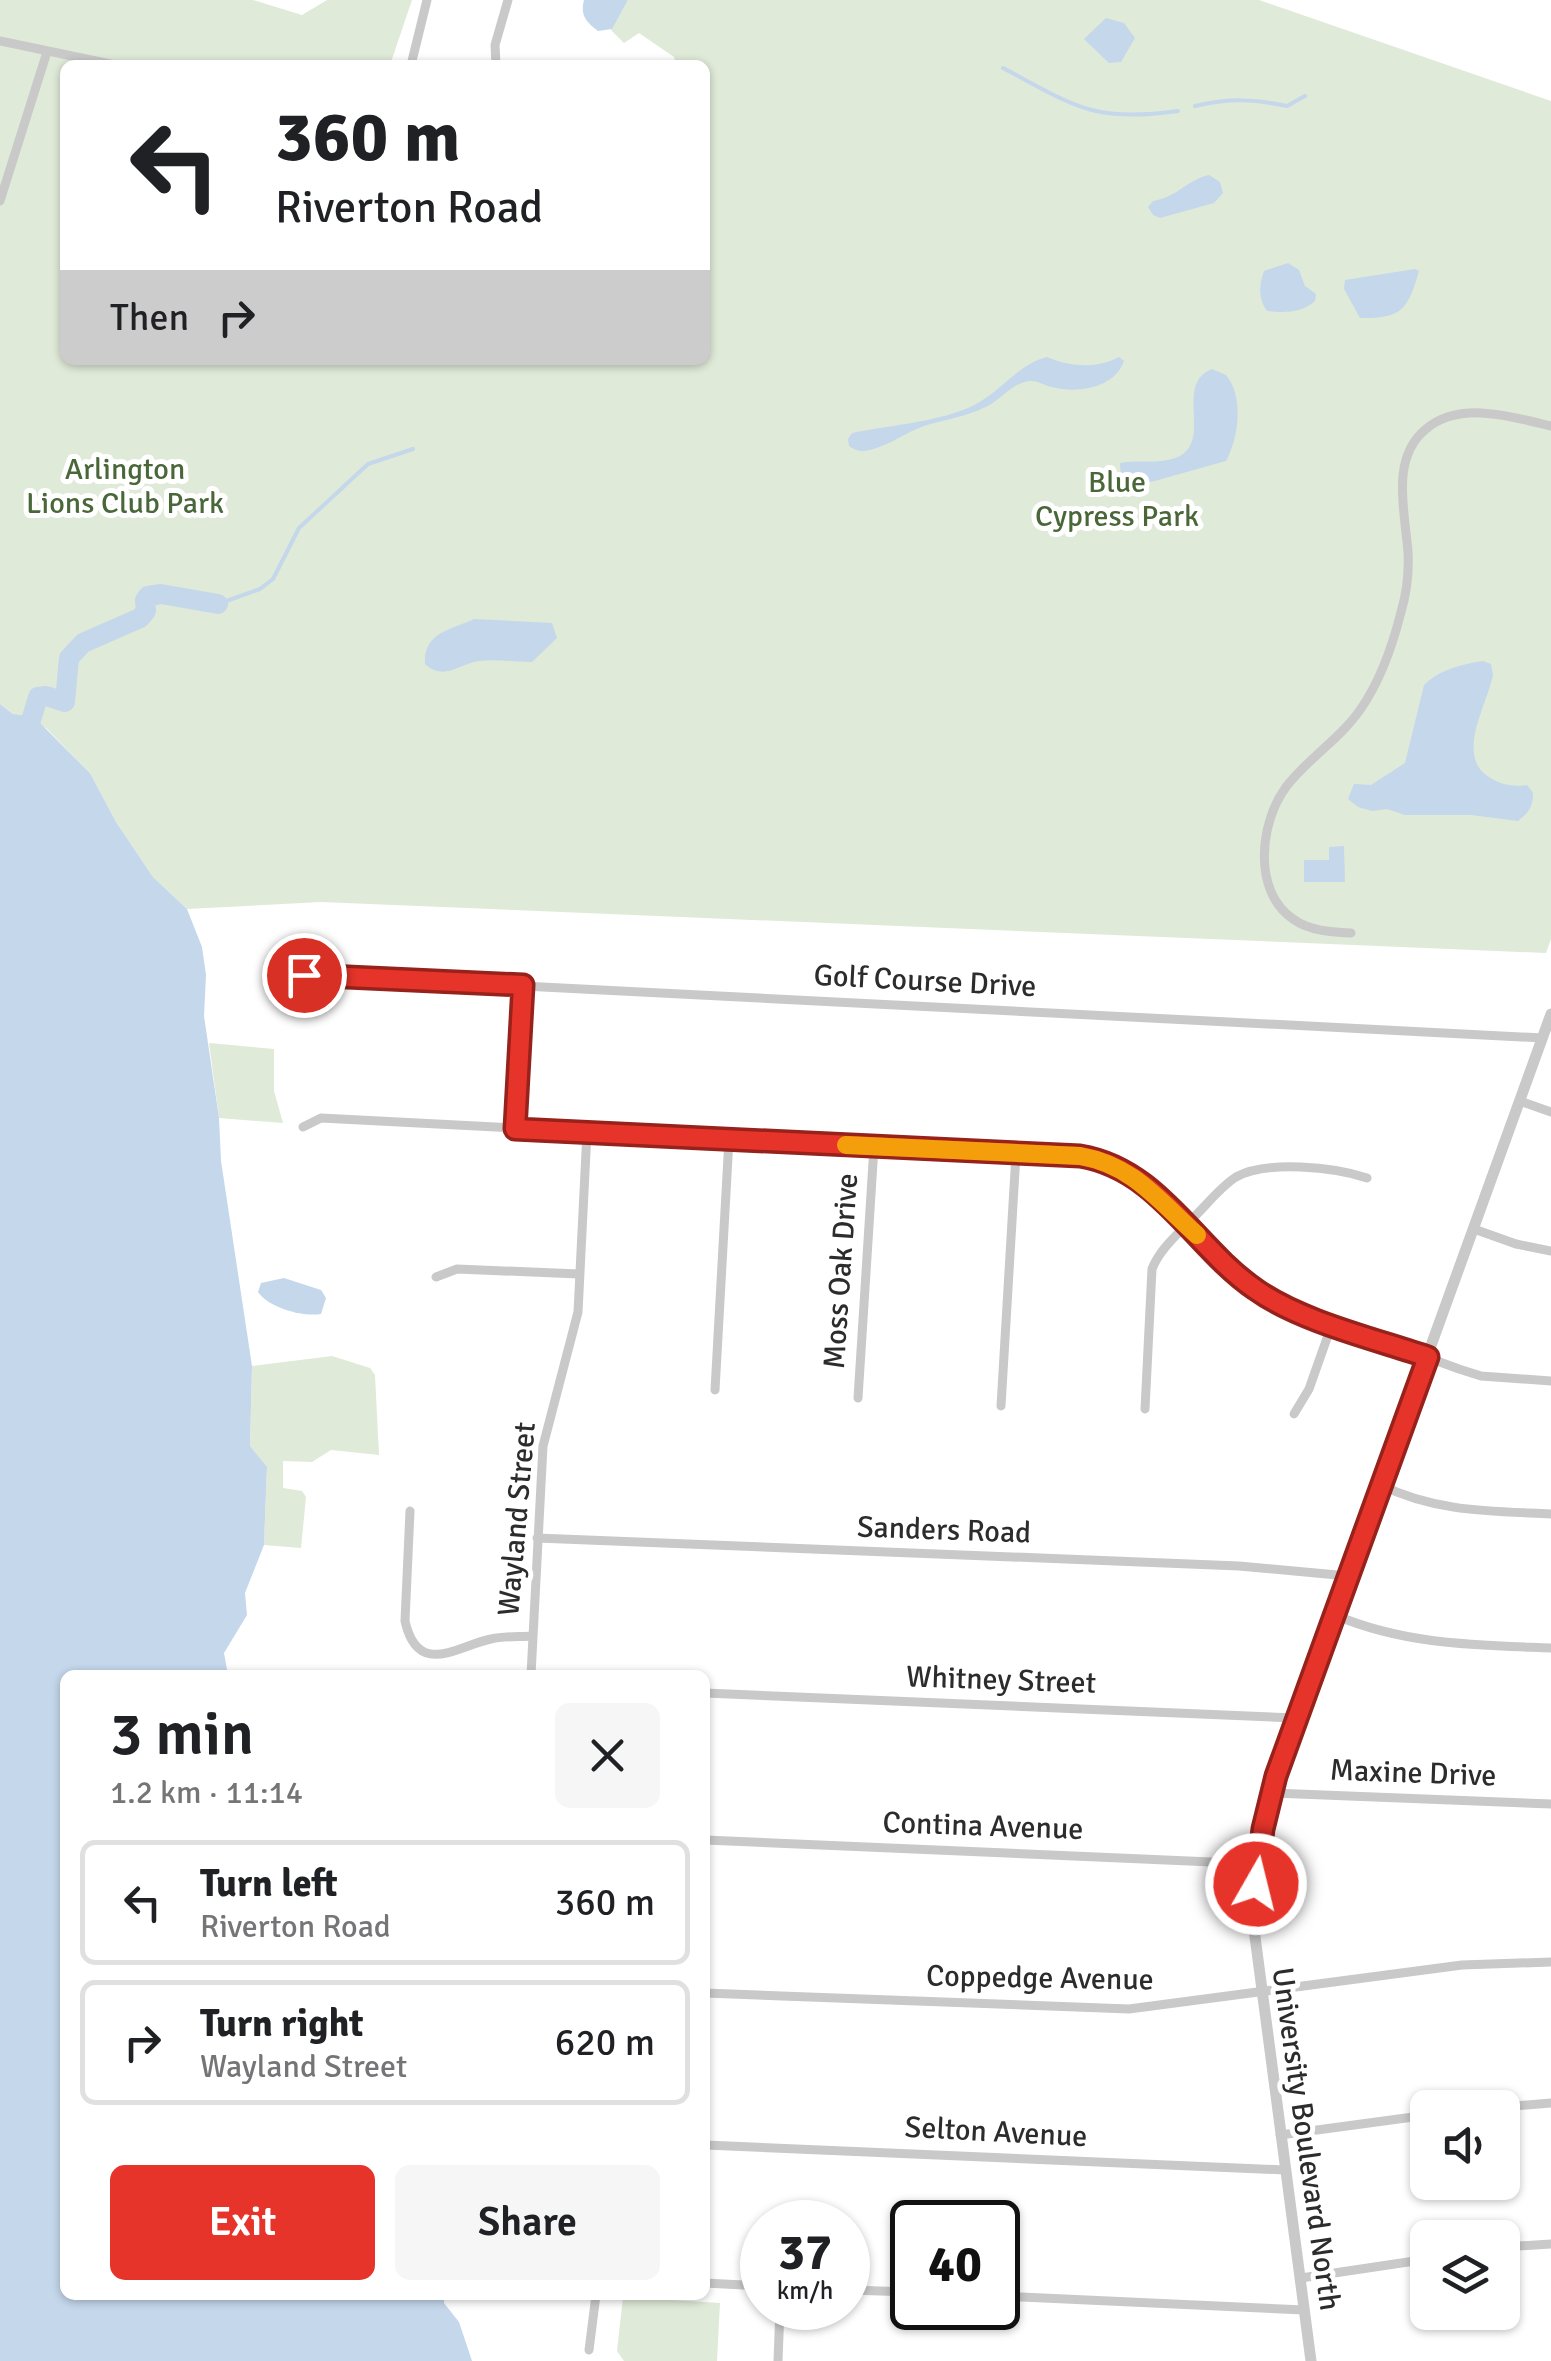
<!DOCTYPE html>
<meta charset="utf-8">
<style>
:root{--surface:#fff;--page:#f6f6f6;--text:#202124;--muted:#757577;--line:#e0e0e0;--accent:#e6342a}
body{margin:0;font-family:Signika,sans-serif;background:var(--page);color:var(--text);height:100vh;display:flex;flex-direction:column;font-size:38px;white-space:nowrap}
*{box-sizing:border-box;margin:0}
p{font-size:32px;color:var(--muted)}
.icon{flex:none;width:55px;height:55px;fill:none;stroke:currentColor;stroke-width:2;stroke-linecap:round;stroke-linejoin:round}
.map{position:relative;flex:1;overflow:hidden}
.panel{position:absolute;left:60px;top:1670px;width:650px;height:630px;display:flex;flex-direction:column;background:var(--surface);border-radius:15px;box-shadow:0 2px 8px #0004}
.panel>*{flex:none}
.hud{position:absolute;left:60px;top:60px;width:650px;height:305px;border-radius:15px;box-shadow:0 2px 8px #0004;background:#fff;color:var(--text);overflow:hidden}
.fabs{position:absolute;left:1410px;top:2090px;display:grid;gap:20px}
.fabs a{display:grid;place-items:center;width:110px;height:110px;border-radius:15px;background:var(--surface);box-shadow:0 2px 8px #0004;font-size:50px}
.speed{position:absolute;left:740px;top:2200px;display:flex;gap:20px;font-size:50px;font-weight:700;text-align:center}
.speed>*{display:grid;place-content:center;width:130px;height:130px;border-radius:50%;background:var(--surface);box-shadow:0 2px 8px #0004;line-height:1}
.speed small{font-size:25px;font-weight:400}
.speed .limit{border:5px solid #111;border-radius:15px;background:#fff;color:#111}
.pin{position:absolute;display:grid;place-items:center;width:85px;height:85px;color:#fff;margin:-42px;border:5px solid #fff;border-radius:50%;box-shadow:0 2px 10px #0007}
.me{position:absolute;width:110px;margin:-55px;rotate:8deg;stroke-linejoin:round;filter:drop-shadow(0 0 8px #0008)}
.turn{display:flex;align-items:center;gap:35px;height:210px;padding:0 50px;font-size:45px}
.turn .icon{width:130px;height:130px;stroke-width:2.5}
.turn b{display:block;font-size:70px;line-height:85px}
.then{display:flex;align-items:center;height:95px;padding:0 50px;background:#0003;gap:20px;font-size:38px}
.round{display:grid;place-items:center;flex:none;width:105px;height:105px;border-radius:15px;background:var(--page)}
.overview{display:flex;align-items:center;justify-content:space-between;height:170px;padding:0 50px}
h1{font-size:60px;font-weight:600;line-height:75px}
.primary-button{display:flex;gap:20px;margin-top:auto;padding:20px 50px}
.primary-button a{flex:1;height:115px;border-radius:15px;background:var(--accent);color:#fff;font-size:40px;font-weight:600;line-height:115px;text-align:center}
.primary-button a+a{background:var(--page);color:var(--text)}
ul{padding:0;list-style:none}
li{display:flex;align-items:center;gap:30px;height:125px;margin:0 20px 15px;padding:0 30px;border:5px solid var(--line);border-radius:15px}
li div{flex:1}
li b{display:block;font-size:38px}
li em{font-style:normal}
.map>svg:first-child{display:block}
.green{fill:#e0ead8}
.water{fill:#c4d7eb}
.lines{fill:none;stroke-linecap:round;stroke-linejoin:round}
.stream{stroke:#c4d7eb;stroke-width:4}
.river{stroke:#c4d7eb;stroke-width:20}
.minor{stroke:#c9c9c9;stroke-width:9}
.tertiary{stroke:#c9c9c9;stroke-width:11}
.route-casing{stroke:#96221b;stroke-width:25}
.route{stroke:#e6342a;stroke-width:18}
.slow{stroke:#f59e0b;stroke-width:18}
.labels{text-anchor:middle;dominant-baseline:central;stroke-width:10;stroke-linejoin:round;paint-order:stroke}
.park-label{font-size:30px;fill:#496739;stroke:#fff}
.street-label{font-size:30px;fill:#2c2c2c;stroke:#fff}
</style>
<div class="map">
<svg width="1551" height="2361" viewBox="0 0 1551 2361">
<rect width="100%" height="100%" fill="#fff"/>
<!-- green -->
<g class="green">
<path d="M0,0H253L302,15L327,0H412L390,65H65V360H705V65H676L674,57L639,33L624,43L611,30L628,0H1259L1551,101V939L1546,953L321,902L187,909L153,877L116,822L90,773L46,728L13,714L0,704Z"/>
<path d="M209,1043L274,1049V1091L283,1123L219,1118Z"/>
<path d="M332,1356L370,1368L375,1375L379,1455L331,1450L312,1462L283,1461V1488L302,1491L306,1497L301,1548L264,1545L267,1468L250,1446L252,1366Z"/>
<path d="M623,2297L720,2303L717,2361H624L617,2351Z"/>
</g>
<!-- water -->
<g class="water">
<path d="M584,0H628L612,29L598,31C586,22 580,15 584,0Z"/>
<path d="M1106,18L1124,23L1135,38L1121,62L1109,63L1084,39Z"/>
<path d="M1209,175L1220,182L1223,193L1214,203L1160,218L1153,215L1148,207L1153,201C1179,196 1187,180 1209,175Z"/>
<path d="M1288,263L1299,270L1305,286L1316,294L1315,301C1302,313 1284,313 1267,311C1258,298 1259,285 1264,271Z"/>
<path d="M1415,269L1419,271C1408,309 1402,319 1360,318L1344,289L1345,280Z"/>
<path d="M1047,357C1070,367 1096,369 1119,357L1124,361C1115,388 1077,394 1052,387C1046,386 1037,380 1030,381C1015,382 1004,396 991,404C966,419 937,419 912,431C898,438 886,446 870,450C861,452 856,451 849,446L848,439L852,433C891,425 931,423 968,408C998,396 1017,364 1047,357Z"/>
<path d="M1212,369L1226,375C1244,396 1239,438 1226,461L1151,482L1121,478L1120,463C1140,459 1165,466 1183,454C1210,434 1175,384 1212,369Z"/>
<path d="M474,619L552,623L557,638L532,662C515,662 497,659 480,661C459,663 445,682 425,664C423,633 450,630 474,619Z"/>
<path d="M1483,661L1491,664L1493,675C1487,705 1455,756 1489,777C1502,785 1512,787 1527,785L1533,793C1533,807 1529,812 1518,821L1471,815H1405L1387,809L1372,811L1358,807L1348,799L1354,784L1371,785L1405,763L1424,685C1439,670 1462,664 1483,661Z"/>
<path d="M0,704L13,714L34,717L90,773L116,822L153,877L187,909L202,947L206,975L204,1016L219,1118L221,1161L252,1366L250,1446L267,1467L264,1545L245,1593L247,1615L224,1653L228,1675H65V2295H444V2303L459,2322L472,2361H0Z"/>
<path d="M1344,846L1345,882H1304V860H1329V847Z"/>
<path d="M284,1278L321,1290L326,1298L321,1314C303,1317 269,1308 258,1292L261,1283Z"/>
</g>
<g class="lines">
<!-- stream -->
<g class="stream">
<path d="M1003,68C1075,106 1093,123 1178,111"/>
<path d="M1195,106C1229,98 1254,99 1287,106L1305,96"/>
<path d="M218,604L260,589L273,579L299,528L368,464L413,449"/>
</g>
<!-- river -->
<path class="river" d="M0,728L29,727L38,697L46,696L65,702L69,658L83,643L140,618L146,611L145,600L148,596L161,594L218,604"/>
<!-- minor -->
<g class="minor">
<path d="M0,41L115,65"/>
<path d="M411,65L427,0"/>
<path d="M496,65L495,45L508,0"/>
<path d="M0,201L47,52"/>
<path d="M1351,933C1331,932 1310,931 1293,919C1252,891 1260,822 1286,787C1307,759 1339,740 1360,710C1379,683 1393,644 1401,612C1407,592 1409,572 1408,552C1405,512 1390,458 1426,429C1460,400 1513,417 1551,426"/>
<path d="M305,975L1543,1038"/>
<path d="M1520,1101L1551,1112"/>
<path d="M303,1127L321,1118L1091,1158L1120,1168L1138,1179L1239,1277L1270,1300L1459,1369L1481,1376L1551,1381"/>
<path d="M515,1129L523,985"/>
<path d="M1474,1229L1516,1244L1551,1251"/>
<path d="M436,1277L457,1269L579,1274"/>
<path d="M715,1390L729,1139"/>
<path d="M858,1398L874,1147"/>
<path d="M1001,1406L1016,1154"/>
<path d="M1145,1409L1152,1269C1160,1249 1177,1235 1191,1220C1205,1207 1220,1187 1236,1177C1266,1160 1334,1167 1367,1178"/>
<path d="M1294,1414L1309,1389L1332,1324"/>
<path d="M1381,1485C1435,1512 1492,1511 1551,1514"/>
<path d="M410,1511L405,1621C418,1679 459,1645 491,1639C504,1636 519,1637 532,1636"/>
<path d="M537,1538L1239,1566L1348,1576"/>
<path d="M1335,1615C1405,1645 1477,1645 1551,1648"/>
<path d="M531,1675L543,1446L578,1312L587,1132"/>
<path d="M705,1693L1296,1718"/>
<path d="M1273,1793L1551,1804"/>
<path d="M705,1840L1258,1864"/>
<path d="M705,1993L1129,2009L1462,1965L1551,1962"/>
<path d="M1489,2108L1551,2103"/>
<path d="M1280,2135L1428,2115"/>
<path d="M705,2145L1285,2170"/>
<path d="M1502,2247L1551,2244"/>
<path d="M1301,2278L1428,2259"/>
<path d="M705,2283L762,2286"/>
<path d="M848,2290L912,2292"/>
<path d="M998,2296L1305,2310"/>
<path d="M589,2350L596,2295"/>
<path d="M778,2361L780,2308"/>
</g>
<!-- tertiary -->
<path class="tertiary" d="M1311,2361L1254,1929C1256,1863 1268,1801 1289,1738L1551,1014"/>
</g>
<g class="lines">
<!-- route casing -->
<g class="route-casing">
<path id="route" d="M304,975L523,985L515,1129L1080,1156C1159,1169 1194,1247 1255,1289C1299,1321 1375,1339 1428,1357L1276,1776L1263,1829L1256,1884"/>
</g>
<!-- route -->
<use href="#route" class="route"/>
<!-- slow -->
<path class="slow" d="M846,1145L1080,1156C1133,1165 1159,1201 1197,1235"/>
</g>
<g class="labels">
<!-- park labels -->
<g class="park-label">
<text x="125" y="469">Arlington<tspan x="125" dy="34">Lions Club Park</tspan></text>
<text x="1117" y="482">Blue<tspan x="1117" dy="34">Cypress Park</tspan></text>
</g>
<!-- street labels -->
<g class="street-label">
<text transform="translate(925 981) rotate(3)">Golf Course Drive</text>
<text transform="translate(841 1271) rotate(-86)">Moss Oak Drive</text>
<text transform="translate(517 1519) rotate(-85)">Wayland Street</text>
<text transform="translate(944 1530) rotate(2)">Sanders Road</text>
<text transform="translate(1001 1680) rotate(2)">Whitney Street</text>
<text transform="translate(1413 1773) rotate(2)">Maxine Drive</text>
<text transform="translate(983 1826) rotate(2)">Contina Avenue</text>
<text transform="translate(1040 1978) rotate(1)">Coppedge Avenue</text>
<text transform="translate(996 2132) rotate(3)">Selton Avenue</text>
<text transform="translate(1306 2139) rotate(82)">University Boulevard North</text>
</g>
</g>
</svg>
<div class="fabs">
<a><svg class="icon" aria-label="sound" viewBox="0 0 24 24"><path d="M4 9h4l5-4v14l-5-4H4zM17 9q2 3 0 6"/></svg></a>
<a><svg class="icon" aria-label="layers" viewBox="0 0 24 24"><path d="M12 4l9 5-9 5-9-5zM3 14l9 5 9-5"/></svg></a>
</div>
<div class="speed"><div>37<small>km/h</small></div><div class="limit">40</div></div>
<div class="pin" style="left:304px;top:975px;background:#d93025"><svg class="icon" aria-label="arrive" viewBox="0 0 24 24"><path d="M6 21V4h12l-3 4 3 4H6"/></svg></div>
<svg class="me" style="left:1256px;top:1884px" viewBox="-20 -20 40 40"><circle r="17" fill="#e6342a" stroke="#fff" stroke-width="3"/><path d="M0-11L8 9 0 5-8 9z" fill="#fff"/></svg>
<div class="hud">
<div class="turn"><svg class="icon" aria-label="left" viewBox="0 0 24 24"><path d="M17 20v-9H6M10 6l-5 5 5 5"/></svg><div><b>360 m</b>Riverton Road</div></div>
<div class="then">Then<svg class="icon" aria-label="right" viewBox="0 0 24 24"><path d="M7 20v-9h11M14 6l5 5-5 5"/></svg></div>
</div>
<section class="panel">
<div class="overview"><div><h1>3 min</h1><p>1.2 km · 11:14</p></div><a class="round"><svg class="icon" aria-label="close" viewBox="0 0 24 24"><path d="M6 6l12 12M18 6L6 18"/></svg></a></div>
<ul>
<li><svg class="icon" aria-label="left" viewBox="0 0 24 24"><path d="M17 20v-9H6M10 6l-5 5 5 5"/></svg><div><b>Turn left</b><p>Riverton Road</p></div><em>360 m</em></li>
<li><svg class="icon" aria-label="right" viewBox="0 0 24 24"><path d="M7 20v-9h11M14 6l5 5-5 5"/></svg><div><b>Turn right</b><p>Wayland Street</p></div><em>620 m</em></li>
</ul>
<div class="primary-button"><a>Exit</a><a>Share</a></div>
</section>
</div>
